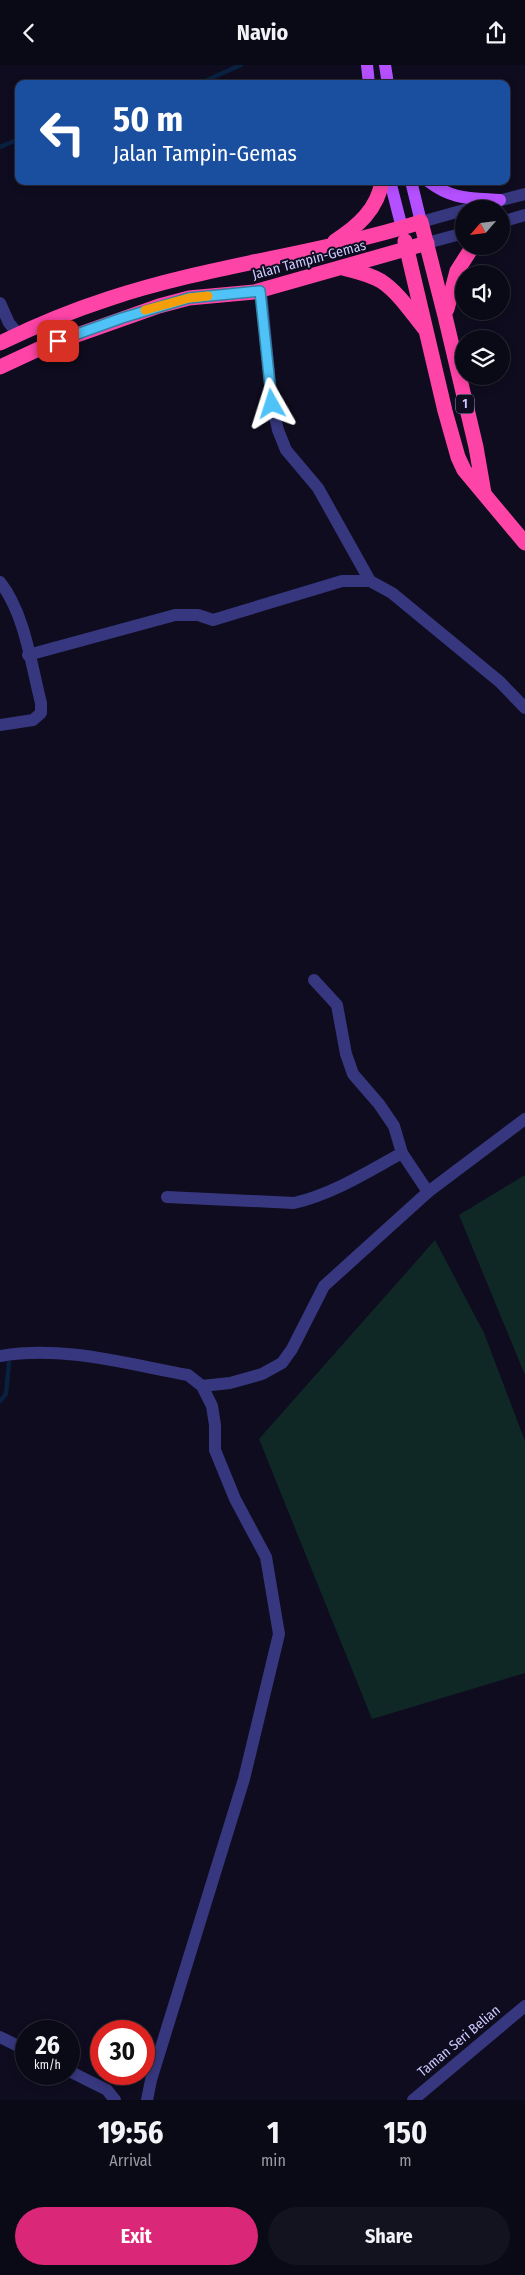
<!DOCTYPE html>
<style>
:root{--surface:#0a0916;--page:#13121f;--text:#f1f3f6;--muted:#999aa1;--line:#2a2a35;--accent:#db2777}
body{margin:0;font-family:"Fira Sans Condensed",sans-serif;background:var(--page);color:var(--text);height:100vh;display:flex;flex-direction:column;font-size:19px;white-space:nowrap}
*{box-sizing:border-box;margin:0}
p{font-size:16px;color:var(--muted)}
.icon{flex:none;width:28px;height:28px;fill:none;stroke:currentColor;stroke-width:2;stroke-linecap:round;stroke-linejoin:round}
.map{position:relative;height:2035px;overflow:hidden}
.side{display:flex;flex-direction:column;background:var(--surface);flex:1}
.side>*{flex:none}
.hud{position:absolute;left:15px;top:15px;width:495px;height:105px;border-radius:10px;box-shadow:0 2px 8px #0003,0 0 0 1px var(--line);background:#1a4fa0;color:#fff;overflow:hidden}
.needle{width:32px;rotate:242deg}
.controls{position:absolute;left:455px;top:135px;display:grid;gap:10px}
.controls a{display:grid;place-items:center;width:55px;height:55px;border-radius:50%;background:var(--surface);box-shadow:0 2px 8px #0003,0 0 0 1px var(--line);font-size:25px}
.speed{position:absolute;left:15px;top:1955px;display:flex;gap:10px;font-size:25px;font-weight:700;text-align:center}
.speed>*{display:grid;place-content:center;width:65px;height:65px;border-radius:50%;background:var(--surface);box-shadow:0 2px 8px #0003,0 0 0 1px var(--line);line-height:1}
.speed small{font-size:12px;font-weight:400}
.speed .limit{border:8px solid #d22;background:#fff;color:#111}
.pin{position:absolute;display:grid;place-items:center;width:42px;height:42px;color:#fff;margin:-21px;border-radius:10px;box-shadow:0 2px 8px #0006}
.me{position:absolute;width:55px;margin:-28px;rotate:354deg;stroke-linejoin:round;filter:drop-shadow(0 0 4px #0008)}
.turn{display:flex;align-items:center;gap:18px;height:105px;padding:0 15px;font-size:22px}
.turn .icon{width:65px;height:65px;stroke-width:2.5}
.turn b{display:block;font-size:35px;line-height:42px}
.eta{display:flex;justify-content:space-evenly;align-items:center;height:85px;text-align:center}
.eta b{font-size:30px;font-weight:700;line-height:35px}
.action{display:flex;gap:10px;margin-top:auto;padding:10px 15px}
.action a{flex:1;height:58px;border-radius:30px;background:var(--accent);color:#fff;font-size:20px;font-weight:700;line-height:58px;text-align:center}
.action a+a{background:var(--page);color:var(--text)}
header{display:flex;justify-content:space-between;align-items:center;height:65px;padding:0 15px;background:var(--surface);font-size:22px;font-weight:700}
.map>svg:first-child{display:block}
.green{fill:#0f2826}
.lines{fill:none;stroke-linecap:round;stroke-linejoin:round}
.stream{stroke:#0a203f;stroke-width:4.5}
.minor{stroke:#36377e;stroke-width:12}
.major{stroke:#b450ff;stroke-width:12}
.highway{stroke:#ff44a8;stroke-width:15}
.route-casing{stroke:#337fa1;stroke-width:12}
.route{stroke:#4fc3f7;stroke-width:9}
.slow{stroke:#f59e0b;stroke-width:9}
.labels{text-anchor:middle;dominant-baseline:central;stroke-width:4;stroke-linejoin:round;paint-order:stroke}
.shield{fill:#0e0c1e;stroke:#9390bc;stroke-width:1}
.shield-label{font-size:12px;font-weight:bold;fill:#ccc9ff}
.street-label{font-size:14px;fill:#ccc9ff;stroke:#0e0c1e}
</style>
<header><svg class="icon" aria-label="back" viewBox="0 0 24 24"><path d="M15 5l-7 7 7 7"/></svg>Navio<svg class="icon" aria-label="share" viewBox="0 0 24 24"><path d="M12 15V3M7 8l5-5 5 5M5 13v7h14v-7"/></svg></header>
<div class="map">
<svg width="525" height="2035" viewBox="0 0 525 2035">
<rect width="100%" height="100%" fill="#0e0c1e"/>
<!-- green -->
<g class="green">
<path d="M525,1110V1310L459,1150Z"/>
<path d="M435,1175L484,1268L525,1376V1608L372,1654L259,1374Z"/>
</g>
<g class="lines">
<!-- stream -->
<g class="stream">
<path d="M198,19L241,0"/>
<path d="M0,82L19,74"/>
<path d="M0,1336L6,1329L9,1298"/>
</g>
<!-- minor -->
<g class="minor">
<path d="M467,144L525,129"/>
<path d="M421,157L464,145"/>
<path d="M501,157L525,150"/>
<path d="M427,178L464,168"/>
<path d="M261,226L272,339L278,365L286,385L318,423L370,516"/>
<path d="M0,238L9,258L18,269"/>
<path d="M0,517C25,549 31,599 41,638V648L33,655L0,660"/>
<path d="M28,590L175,550H198L213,555L342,516H370L392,528L500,617L525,643"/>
<path d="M314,915L337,940L346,989L353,1009L379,1039L394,1061L402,1088L428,1127L525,1054"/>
<path d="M167,1132L294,1138C333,1129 367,1107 402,1088"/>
<path d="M0,1291C63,1280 127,1299 188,1310L202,1321L212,1341L215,1360V1385L235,1434L266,1492L279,1569L244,1714L151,2015L147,2035"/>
<path d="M202,1321L230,1318L262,1309L282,1298L292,1284L324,1221L428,1127"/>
<path d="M0,1972L26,1985"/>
<path d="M69,2006L107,2025L115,2035"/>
<path d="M413,2035L525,1941"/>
</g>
<!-- major -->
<g class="major">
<path d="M367,0L369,19"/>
<path d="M385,0L388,19"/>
<path d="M390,116L402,163"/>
<path d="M411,116L421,157"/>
<path d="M428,116C452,135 471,133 500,135"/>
</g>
<!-- highway -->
<g class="highway">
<path d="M335,176C357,162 378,144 382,116"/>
<path d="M405,176L445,346L458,392L464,405L525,478"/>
<path d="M343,203C355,206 369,209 381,216C398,227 411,247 424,263"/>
<path d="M447,244L457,206L473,181"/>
<path d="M0,278C35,261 71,246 108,234C210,200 319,189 421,157L445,251L476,382L484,428"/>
<path d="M0,302L43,282L159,241L189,233L254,227L427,178"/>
</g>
</g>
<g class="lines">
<!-- route casing -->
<g class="route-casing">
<path id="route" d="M58,276L122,253L189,233L260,226L272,339"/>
</g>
<!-- route -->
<use href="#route" class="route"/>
<!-- slow -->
<path class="slow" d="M145,245L189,233L208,231"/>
</g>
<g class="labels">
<!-- shield labels -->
<rect class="shield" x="456" y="329.5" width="18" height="19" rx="4"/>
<g class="shield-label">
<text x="465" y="339">1</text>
</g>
<!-- street labels -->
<g class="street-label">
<text transform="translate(309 195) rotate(-15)">Jalan Tampin-Gemas</text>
<text transform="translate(459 1976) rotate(-40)">Taman Seri Belian</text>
</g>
</g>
</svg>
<div class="controls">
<a><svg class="needle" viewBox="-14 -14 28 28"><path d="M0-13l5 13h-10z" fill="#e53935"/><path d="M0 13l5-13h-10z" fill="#999aa1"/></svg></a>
<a><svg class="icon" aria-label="sound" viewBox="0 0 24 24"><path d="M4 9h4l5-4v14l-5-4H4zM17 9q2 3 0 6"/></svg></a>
<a><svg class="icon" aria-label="layers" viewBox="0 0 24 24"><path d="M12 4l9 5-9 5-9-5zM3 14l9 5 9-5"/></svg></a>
</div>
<div class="speed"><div>26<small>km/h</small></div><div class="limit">30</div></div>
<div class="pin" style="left:58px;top:276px;background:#d93025"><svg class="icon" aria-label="arrive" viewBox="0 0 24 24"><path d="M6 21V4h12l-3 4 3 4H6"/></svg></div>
<svg class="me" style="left:272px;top:339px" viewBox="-20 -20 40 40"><path d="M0-17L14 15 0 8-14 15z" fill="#4fc3f7" stroke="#fff" stroke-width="4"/></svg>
<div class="hud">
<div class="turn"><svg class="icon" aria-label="left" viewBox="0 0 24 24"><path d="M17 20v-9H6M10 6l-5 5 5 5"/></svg><div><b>50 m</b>Jalan Tampin-Gemas</div></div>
</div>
</div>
<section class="side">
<div class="eta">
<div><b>19:56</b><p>Arrival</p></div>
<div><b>1</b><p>min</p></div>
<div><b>150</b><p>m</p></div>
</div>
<div class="action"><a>Exit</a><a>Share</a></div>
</section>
